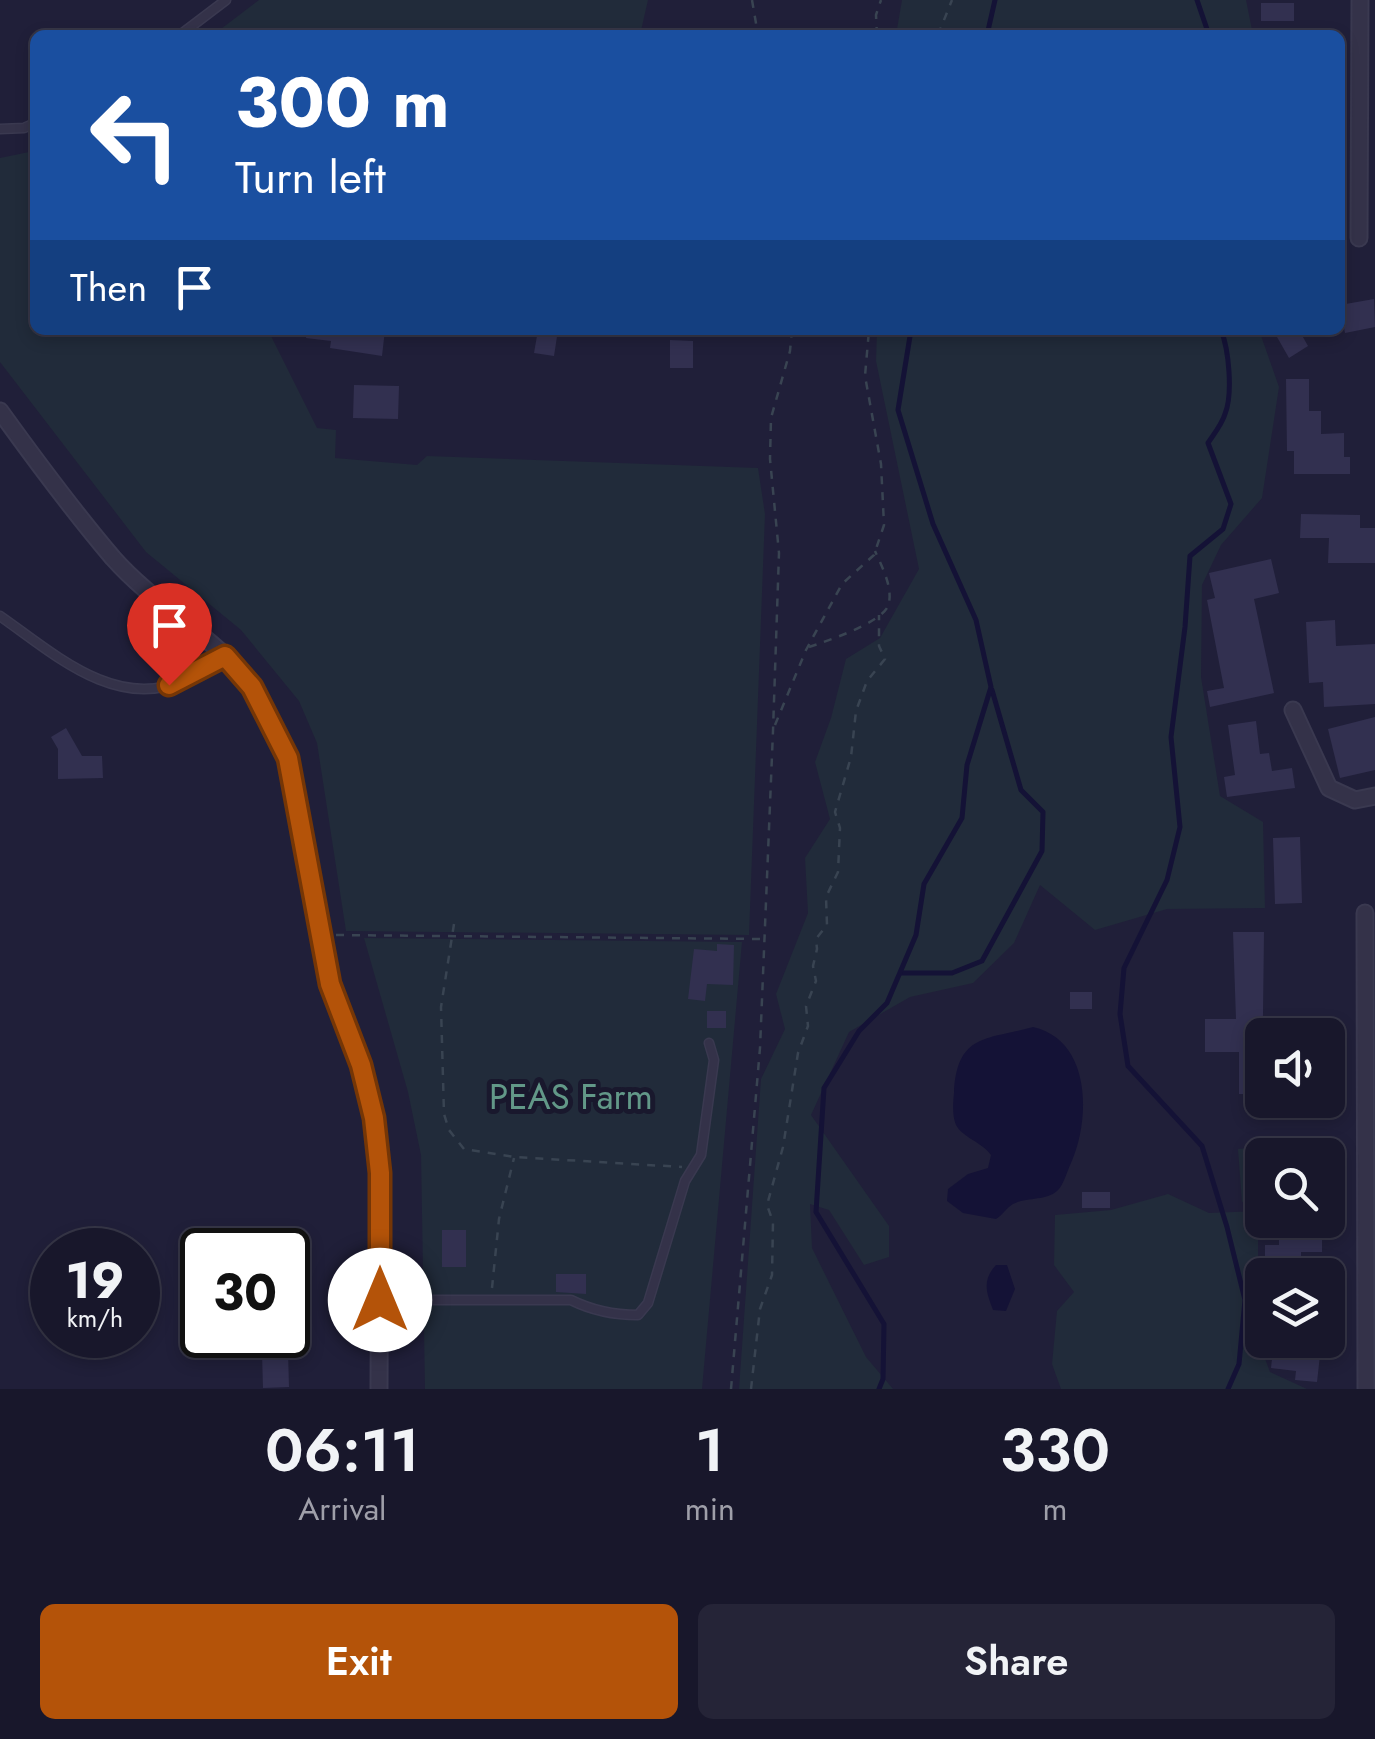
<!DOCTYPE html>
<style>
:root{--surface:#18172b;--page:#252437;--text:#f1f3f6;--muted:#9f9fa9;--line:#363647;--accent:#b45309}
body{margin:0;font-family:Jost,sans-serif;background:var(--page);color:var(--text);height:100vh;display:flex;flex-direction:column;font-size:38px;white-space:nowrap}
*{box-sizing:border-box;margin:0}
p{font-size:32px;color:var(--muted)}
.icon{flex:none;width:55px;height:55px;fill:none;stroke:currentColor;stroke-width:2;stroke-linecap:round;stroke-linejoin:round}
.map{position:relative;height:1389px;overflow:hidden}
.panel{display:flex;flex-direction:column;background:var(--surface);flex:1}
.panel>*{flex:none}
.hud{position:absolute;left:30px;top:30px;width:1315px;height:305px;border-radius:15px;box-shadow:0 5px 15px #0003,0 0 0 2px var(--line);background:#1a4fa0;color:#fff;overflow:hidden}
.buttons{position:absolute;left:1245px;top:1018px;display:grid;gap:20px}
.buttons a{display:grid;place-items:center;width:100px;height:100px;border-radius:15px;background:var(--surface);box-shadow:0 5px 15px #0003,0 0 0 2px var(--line);font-size:50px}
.speed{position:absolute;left:30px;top:1228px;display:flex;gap:20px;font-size:50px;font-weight:700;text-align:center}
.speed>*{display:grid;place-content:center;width:130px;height:130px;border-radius:50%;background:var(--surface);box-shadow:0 5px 15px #0003,0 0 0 2px var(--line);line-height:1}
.speed small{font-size:25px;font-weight:400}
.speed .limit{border:5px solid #111;border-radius:15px;background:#fff;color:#111}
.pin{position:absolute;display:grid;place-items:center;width:85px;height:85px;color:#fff;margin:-102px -42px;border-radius:50% 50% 50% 0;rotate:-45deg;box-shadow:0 0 10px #0007}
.pin .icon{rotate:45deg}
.me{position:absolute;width:110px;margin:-55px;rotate:0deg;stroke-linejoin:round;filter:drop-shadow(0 0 8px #0008)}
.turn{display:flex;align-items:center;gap:35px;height:210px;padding:0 40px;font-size:45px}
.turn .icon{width:130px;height:130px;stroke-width:2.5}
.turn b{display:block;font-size:70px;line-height:85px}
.then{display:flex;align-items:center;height:95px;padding:0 40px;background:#0003;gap:20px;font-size:38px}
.eta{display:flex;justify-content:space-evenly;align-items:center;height:170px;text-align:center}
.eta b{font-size:60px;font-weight:600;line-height:70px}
.button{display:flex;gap:20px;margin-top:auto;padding:20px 40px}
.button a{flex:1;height:115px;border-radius:15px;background:var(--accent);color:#fff;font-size:40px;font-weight:600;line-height:115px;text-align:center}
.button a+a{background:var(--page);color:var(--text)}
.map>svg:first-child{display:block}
.green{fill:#212b3a}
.water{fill:#141236}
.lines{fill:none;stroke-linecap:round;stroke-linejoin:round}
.stream{stroke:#141236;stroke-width:5}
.building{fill:#323050}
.service-casing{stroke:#3a3950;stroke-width:11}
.minor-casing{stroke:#3a3950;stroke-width:19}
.path{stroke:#394452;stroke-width:2.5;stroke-dasharray:8 8;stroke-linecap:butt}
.service{stroke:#343249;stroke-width:8}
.minor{stroke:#343249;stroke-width:15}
.route-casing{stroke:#753606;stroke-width:25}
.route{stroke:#b45309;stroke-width:18}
.labels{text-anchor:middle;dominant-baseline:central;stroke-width:10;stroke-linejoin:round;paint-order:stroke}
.park-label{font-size:35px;fill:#629888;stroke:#19182d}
</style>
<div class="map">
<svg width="1375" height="1389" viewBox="0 0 1375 1389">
<rect width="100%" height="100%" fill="#201f39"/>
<!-- green -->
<g class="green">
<path d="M259,0H648L640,35H213Z"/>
<path d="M902,0H1246L1253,35H896Z"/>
<path d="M29,152L35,155V330H268L317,428L336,430L335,458L417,465L427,456L758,468L765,514L749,935L346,931L317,743L299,701L241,630L146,552L0,362V158Z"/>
<path d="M877,330H1259L1279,387L1262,498L1221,545L1202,585L1201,677L1220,796L1263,822L1265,908L1167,909L1095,930L1040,885L1014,943L973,983L910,997L849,1032L811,1115L889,1226V1257L864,1265L829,1210L810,1204L812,1248L866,1357L893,1389H739L761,1079L785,1029L776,994L808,913L805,858L830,819L815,762L831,718L846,659L880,638L919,569L876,361Z"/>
<path d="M364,938L742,942L702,1389H425L421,1155L408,1092Z"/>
<path d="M1262,1147V1200L1242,1202L1238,1149Z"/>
<path d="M1168,1194L1209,1213L1259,1211L1262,1205V1220H1283L1258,1238V1276L1262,1277L1259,1343L1270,1372L1307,1389H1061L1052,1364L1057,1311L1074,1292L1054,1265L1055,1215L1111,1210Z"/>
</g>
<!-- water -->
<g class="water">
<path d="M1033,1027C1091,1040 1091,1118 1071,1163C1067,1171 1064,1185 1057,1191C1046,1201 1026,1197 1013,1204C1006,1208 1003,1215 996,1219L963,1213L947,1201L948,1189L968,1174L988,1168L991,1155C982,1142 963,1138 956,1125C952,1116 953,1103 954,1093C957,1033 987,1040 1033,1027Z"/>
<path d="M996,1265H1007L1015,1289L1006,1311L993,1310C986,1292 982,1280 996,1265Z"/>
</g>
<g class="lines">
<!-- stream -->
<g class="stream">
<path d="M1197,0L1209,35"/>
<path d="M987,35L995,0"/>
<path d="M1221,330C1229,350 1233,394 1225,414C1222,424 1214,434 1208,443L1231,504L1223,529L1190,556L1185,627L1171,737L1180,827L1167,880L1124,968L1120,1014L1128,1066L1202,1146L1227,1227L1245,1300L1239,1364L1228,1389"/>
<path d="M901,973H952L982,961L1042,851L1043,812L1021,790L992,690"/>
<path d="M879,1389L883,1379L884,1324L816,1212L824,1088L859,1031L887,1003L916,935L924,884L962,818L967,765L991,687L976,620L933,524L898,410L911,330"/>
</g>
</g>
<!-- building -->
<g class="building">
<rect x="1261" y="3" width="33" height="18"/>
<path d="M1374,299L1375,327L1345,333L1340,305Z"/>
<path d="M307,330H385L382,356L330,348L331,341L306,338Z"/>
<path d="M538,330H558L554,356L534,353Z"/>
<path d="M1273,330H1299L1308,346L1289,358Z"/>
<path d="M670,340L693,341V368H670Z"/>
<path d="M1286,379H1309V411H1321V434L1344,433V457H1350V474H1294V451H1287Z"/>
<path d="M354,385L399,386L398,419L353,418Z"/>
<path d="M1301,514L1360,515V528H1375V563H1328L1329,538H1300Z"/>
<path d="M1271,559L1279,593L1254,599L1274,693L1210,707L1207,691L1224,688L1207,600L1215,598L1209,573Z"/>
<path d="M1335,620L1336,646L1375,644V704L1324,707L1323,682L1309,683L1306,622Z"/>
<path d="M1375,717V770L1340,778L1328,729Z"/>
<path d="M1256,721L1260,754L1269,753L1272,771L1292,768L1295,788L1227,797L1224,777L1235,775L1228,725Z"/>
<path d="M66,728L82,756H102L103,778L58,779V749L51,737Z"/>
<path d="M1300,837L1302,903L1275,904L1273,838Z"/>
<path d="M1233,932H1264L1262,1094H1239V1052H1205V1019H1236Z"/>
<path d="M717,944L734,945L733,985L707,984L705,1001L688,999L694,949L717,951Z"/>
<rect x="1070" y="992" width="22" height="17"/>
<rect x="707" y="1011" width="19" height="17"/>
<rect x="1082" y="1192" width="28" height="16"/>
<path d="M1322,1227V1252H1301V1272H1265V1245H1279V1228Z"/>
<rect x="442" y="1230" width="24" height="37"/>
<path d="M556,1274H586V1294L556,1292Z"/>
<path d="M1274,1340H1304L1302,1353L1320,1355L1317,1382L1295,1380L1296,1371L1271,1368Z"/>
<path d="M288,1352L289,1387L263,1388L262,1353Z"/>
</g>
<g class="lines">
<!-- service casing -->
<g class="service-casing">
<g id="service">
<path d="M180,35L226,0"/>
<path d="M0,129L24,128L35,123"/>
<path d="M0,616C52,652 116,712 184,680C198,673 211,663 225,655"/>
<path d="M380,1300H571C593,1311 613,1315 638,1315L648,1303L685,1181L701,1155L714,1060L709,1043"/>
</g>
</g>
<!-- minor casing -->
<g class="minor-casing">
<g id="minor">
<path d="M1359,238L1360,0"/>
<path d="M0,411C36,461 73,511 113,558C146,595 187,621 223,654C254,682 272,720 289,757L330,984L361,1065L375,1119L380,1173L379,1389"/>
<path d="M1293,710L1329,788L1355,800L1375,796"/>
<path d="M1365,913L1366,1389"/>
</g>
</g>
<!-- path -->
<g class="path">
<path d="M752,0L758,35"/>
<path d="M877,35L876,15L881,0"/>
<path d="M938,35L952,0"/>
<path d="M809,647C827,641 881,623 888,606C894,589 882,567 875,551"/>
<path d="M775,725L806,650L842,584L874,555L884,525L881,464L865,376L869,330"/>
<path d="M454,924L441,1007L444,1114L449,1130L464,1149L515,1157L682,1167"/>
<path d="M336,935L762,939"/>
<path d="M492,1288L499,1219L514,1158"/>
<path d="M731,1389L760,1048L773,731L779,553L770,459L771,418L790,351L792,330"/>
<path d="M751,1389L760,1309L772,1275L773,1222L767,1205L783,1147L798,1053L808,1026L806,1006L816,981L813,966L817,949L816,939L827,925L826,897L838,872L840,828L835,812L851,757L856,711L867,681L885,659L879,646V615"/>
</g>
<!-- service -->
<use href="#service" class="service"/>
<!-- minor -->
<use href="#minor" class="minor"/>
</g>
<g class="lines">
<!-- route casing -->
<g class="route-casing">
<path id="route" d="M169,685L225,656L252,687L288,758L330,984L361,1065L374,1118L380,1173V1300"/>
</g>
<!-- route -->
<use href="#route" class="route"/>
</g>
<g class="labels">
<!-- park labels -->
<g class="park-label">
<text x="571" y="1097">PEAS Farm</text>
</g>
</g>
</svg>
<div class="buttons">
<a><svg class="icon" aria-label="sound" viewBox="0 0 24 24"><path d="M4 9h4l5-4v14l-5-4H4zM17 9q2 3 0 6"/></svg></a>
<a><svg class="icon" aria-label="search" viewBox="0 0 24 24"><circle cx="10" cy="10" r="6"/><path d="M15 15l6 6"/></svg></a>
<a><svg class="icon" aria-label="layers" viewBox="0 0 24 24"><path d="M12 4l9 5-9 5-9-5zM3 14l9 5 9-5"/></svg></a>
</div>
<div class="speed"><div>19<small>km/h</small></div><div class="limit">30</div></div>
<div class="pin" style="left:169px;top:685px;background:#d93025"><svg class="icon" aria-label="arrive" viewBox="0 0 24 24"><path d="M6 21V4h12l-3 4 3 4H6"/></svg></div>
<svg class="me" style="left:380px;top:1300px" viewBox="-20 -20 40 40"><circle r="19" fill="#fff"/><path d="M0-13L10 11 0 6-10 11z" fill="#b45309"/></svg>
<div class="hud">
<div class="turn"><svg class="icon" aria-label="left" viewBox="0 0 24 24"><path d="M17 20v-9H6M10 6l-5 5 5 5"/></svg><div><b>300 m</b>Turn left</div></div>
<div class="then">Then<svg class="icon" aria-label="arrive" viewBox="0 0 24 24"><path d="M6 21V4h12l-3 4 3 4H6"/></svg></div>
</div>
</div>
<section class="panel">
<div class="eta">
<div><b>06:11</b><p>Arrival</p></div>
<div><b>1</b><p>min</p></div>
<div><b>330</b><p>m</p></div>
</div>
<div class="button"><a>Exit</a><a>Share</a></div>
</section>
